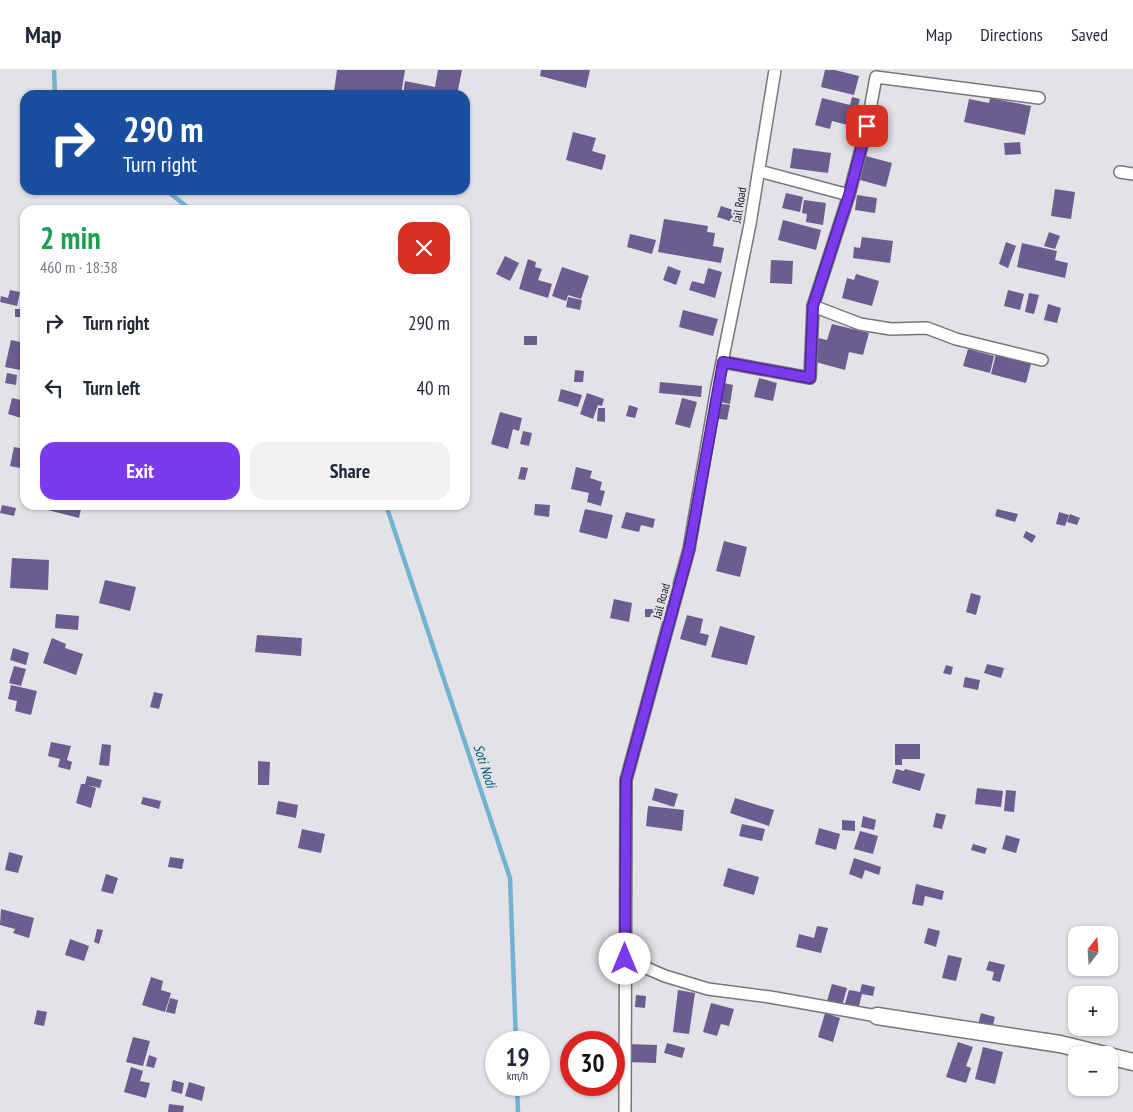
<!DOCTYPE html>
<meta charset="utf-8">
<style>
:root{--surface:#fff;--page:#f2f2f3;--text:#1f2937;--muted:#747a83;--line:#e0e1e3;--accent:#7c3aed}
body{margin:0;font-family:"PT Sans Narrow",sans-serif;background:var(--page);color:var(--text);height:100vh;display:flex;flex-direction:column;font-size:19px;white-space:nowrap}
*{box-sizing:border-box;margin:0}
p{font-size:16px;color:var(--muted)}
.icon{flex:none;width:28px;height:28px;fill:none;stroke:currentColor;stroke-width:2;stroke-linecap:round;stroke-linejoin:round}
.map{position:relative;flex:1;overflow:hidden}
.sheet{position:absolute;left:20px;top:135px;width:450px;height:305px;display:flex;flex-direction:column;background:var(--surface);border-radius:15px;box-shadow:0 1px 4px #0004}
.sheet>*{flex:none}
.top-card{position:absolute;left:20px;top:20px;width:450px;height:105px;border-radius:15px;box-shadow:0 1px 4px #0004;background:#1a4fa0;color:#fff;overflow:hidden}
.needle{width:32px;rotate:17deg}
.controls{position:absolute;left:1068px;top:856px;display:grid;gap:10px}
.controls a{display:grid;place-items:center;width:50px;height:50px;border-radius:10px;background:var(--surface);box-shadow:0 1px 4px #0004;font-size:25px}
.speed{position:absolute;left:485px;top:961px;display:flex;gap:10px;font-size:25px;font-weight:700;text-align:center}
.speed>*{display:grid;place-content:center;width:65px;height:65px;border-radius:50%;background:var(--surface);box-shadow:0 1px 4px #0004;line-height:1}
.speed small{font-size:12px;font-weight:400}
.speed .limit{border:8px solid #d22;background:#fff;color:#111}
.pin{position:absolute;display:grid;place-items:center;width:42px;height:42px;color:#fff;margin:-21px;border-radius:10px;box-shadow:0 2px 8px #0006}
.me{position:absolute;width:55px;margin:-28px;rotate:0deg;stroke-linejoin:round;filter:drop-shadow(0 0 4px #0008)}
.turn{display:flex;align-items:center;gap:18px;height:105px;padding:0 20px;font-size:22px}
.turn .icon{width:65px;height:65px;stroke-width:2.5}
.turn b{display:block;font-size:35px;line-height:42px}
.round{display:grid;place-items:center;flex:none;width:52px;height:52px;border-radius:15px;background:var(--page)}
.head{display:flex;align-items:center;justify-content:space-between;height:85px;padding:0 20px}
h1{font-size:30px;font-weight:800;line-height:38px;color:#1e9e55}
.primary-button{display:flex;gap:10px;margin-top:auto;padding:10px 20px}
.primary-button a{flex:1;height:58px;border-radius:15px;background:var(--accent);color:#fff;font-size:20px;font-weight:800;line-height:58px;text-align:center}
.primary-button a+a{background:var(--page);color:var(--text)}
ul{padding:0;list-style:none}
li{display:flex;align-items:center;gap:15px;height:65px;padding:0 20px}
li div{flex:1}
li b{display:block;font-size:19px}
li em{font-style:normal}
header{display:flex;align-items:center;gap:30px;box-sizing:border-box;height:70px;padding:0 25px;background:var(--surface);border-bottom:1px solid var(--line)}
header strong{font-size:24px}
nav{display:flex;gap:28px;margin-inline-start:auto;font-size:18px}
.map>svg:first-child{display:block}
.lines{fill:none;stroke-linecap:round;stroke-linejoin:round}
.stream{stroke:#73b2d1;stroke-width:4.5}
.building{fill:#6b5d8f}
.street-casing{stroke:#76777a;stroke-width:14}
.secondary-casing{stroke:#76777a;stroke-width:19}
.street{stroke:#fff;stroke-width:11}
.secondary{stroke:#fff;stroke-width:16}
.route-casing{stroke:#51269a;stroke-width:12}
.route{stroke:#7c3aed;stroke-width:9}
.labels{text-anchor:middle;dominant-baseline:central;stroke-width:5;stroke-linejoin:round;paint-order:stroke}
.street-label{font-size:12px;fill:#19191a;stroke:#e3e3e7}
.water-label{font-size:14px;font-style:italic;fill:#035979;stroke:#e3e3e7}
</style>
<header>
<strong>Map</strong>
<nav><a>Map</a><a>Directions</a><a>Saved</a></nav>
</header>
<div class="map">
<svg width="1133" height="1042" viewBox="0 0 1133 1042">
<rect width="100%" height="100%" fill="#e3e3e7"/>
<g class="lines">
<!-- stream -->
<g class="stream">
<path d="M54,0L55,25"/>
<path d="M166,120L191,140"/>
<path d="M386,435L510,808L516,972"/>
<path d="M517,1015L518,1042"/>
</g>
</g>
<!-- building -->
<g class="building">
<path d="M337,0H405L401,25H355L334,22Z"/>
<path d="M438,0H462L457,25H403L405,11L435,17Z"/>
<path d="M541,0H590L586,18L540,6Z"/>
<path d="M825,0H835L859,6L854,25L821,17Z"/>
<path d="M852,27L860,29L852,56L832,51L830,59L815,55L822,28L850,35Z"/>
<path d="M990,28L1031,36L1025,65L964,52L969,29L989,33Z"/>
<path d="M573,62L596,68L592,81L606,85L602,100L566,90Z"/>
<path d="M1020,72L1021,84L1005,85L1004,73Z"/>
<path d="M793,78L831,83L828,103L790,98Z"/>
<path d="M866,86L892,93L886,117L860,110Z"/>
<path d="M1055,119L1075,122L1071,149L1051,146Z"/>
<path d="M786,123L803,127L800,142L782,138Z"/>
<path d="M857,125L877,128L875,143L855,140Z"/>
<path d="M804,130L826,133L823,155L806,152L807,144L802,143Z"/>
<path d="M721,136L736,141L733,152L717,147Z"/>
<path d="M664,149L708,156L707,162L715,163L713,176L724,178L721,193L658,182Z"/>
<path d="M783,150L821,160L816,180L778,170Z"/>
<path d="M1049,162L1060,166L1055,179L1044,176Z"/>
<path d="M630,164L656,170L652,184L627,177Z"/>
<path d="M862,167L893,171L890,193L853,188L854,177L860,178Z"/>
<path d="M1006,172L1016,176L1008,198L999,194Z"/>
<path d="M1022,173L1057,181L1055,190L1068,193L1065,208L1017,197Z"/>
<path d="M505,186L519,193L510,211L496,204Z"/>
<path d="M528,189L536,192L535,197L542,199L538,210L552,214L548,228L519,219Z"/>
<path d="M771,190L793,191L792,214L770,213Z"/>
<path d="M668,196L681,201L676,215L663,210Z"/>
<path d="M562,197L589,206L581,229L568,225L569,222L566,231L552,226Z"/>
<path d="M708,198L722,202L715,228L689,220L692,211L704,214Z"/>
<path d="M856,204L879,211L872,236L842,228L847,208L854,210Z"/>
<path d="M10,220L20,222L17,236L0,232L1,226L8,228Z"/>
<path d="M1008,220L1024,224L1020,240L1004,236Z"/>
<path d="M1029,223L1039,225L1034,244L1025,242Z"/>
<path d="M568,227L582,230L580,240L566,237Z"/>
<path d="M1048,234L1061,238L1057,253L1044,250Z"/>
<rect x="15" y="239" width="10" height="8"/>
<path d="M683,240L718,249L713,266L679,257Z"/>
<path d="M832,254L869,263L863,285L849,282L845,300L812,291L818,268L827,270Z"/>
<rect x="524" y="266" width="13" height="9"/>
<path d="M11,270L25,273V301L5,297Z"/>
<path d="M968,279L994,286L990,303L963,296Z"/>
<path d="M996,284L1031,294L1026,313L991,304Z"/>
<path d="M575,300L584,301L583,312H574Z"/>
<path d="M7,303L17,305L16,315L5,313Z"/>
<path d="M759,308L777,313L773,331L754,327Z"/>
<path d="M660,312L702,316L701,327L659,323Z"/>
<path d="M724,313L733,315L730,334L720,332Z"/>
<path d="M561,319L582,325L578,337L558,331Z"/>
<path d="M587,323L604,329L602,336L598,335L593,349L580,344Z"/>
<path d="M12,328L25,331V340L21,348L8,344Z"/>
<path d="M682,328L697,332L690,358L675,354Z"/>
<path d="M717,333L730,335L727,350L714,348Z"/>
<path d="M629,335L638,338L635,348L626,346Z"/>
<path d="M598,338H605V352L597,351Z"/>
<path d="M500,342L522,348L519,361L513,359L508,379L491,374Z"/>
<path d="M523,361L532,363L529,376L520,374Z"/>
<path d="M14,377L25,379V399L10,396Z"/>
<path d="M521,397L528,398L525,410L518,409Z"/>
<path d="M576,397L592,401L590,408L602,412L600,420L605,421L601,436L587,432L589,423L571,419Z"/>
<path d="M535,434L550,435L549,447L534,445Z"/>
<path d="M2,435L16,438L14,446L0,443Z"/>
<path d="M45,435H82L79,448L44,439Z"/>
<path d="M585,439L613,445L607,469L579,462Z"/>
<path d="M997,439L1018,444L1015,452L995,446Z"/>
<path d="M626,442L655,449L653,458L641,455L639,462L621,458Z"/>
<path d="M1059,442L1069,445L1065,456L1056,454Z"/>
<path d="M1070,444L1080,448L1077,455L1067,452Z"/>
<path d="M1026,461L1036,466L1032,473L1023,467Z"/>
<path d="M724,471L747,477L740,507L716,501Z"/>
<path d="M12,488L49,490L48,520L10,518Z"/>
<path d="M105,510L136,517L130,541L99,533Z"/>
<path d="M971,523L981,526L976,545L966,542Z"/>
<path d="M614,529L632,533L629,552L610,548Z"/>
<rect x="645" y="539" width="10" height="8"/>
<path d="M56,544L79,546L78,560L55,558Z"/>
<path d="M687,545L703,549L700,563L709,565L706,576L680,569Z"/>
<path d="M720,556L755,566L747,595L711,587Z"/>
<path d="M257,565L302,568L301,586L255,582Z"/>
<path d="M52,568L66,574L65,578L83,584L76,605L43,593Z"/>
<path d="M13,578L29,583L26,595L10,590Z"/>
<path d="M987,594L1004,598L1001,608L984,603Z"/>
<path d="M946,595L953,597L951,605L943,603Z"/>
<path d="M14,596L26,599L21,616L9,613Z"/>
<path d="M965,607L980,610L978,620L963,617Z"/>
<path d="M11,615L37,621L31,645L15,641L17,631L8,629Z"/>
<path d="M154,622L163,624L159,639L150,637Z"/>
<path d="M51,672L71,676L67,690L72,692L70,700L58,697L60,689L48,686Z"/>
<path d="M102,674L111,675L109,696L99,695Z"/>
<path d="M895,674H920V689H902V695H895Z"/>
<path d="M258,691L270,692L269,715H258Z"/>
<path d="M896,699L904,701L905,699L925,704L920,721L892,713Z"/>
<path d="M87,706L102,710L100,718L87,715L96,718L91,738L76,733L81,714H85Z"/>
<path d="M655,718L678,724L674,737L652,730Z"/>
<path d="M977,718L1003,721L1001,737L975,734Z"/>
<path d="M1006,720L1016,721L1014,742L1004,741Z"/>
<path d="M143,727L161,731L159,739L141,734Z"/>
<path d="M735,728L774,740L769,756L730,743Z"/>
<path d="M278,731L298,735L296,748L276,744Z"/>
<path d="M648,736L684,740L682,761L646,756Z"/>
<path d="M936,743L946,745L942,759L933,757Z"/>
<path d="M863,746L876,750L874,760L861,757Z"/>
<path d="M842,750L855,751V761L842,760Z"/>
<path d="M742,754L765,759L762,771L739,766Z"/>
<path d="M819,758L840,764L836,780L815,774Z"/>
<path d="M302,759L325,764L321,783L298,778Z"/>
<path d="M860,761L878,766L873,784L854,779Z"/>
<path d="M1006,765L1020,769L1016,783L1002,779Z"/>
<path d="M973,774L987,778L985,784L971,780Z"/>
<path d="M9,782L23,786L18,803L5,800Z"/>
<path d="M170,787L184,789L182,799L168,797Z"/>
<path d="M854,788L881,797L879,805L865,800L862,809L849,804Z"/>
<path d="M728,798L759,807L754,825L723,816Z"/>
<path d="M106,804L118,808L113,824L101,821Z"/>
<path d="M916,814L944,821L942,830L925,826L923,836L912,834Z"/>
<path d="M1,839L34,848L29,868L13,863L15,859L0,855Z"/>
<path d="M817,856L828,858L821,883L796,877L799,864L814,868Z"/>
<path d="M928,858L940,861L936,877L924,873Z"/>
<path d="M97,859L103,860L99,874L94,872Z"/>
<path d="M70,869L89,876L84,891L65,885Z"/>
<path d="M948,885L962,888L956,911L942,908Z"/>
<path d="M989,891L1005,895L1000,912L992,910L994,902L986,900Z"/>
<path d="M151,907L163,911L161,920L171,923L165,942L142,935Z"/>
<path d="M832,914L847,918L842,936L827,931Z"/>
<path d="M862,914L875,917L873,926L862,924L858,940L844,937L849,920L860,922Z"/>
<path d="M678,920L695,923L689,964L673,962Z"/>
<path d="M636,925L646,926L645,938L635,937Z"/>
<path d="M170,928L178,930L175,944L166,942Z"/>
<path d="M711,933L734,939L729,956L721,954L717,966L703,962Z"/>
<path d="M37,940L47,942L44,956L34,954Z"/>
<path d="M825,943L840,948L833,972L818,967Z"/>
<path d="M981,943L995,947L992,959L978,955Z"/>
<path d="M133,967L150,971L143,996L126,992Z"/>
<path d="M958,972L973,977L966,996L971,998L966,1013L946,1007Z"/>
<path d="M667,973L685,978L682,988L664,983Z"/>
<path d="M628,974L657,975L656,993L627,992Z"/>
<path d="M983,977L1003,982L995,1014L975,1009Z"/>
<path d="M149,985L157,988L154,998L146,996Z"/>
<path d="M131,997L143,1001L140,1011L150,1013L146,1028L124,1022Z"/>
<path d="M173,1010L184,1013L182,1024L171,1021Z"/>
<path d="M189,1012L205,1017L202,1031L185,1026Z"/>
<path d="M169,1034L184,1036L183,1042H168Z"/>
</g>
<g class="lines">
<!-- street casing -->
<g class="street-casing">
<g id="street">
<path d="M759,101L849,125"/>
<path d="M1120,102L1133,104"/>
<path d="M813,236L860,254L891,259L927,258L956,269L1042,290"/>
<path d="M723,292L810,308L813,236L849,125L867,56L876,7L1039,28"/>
<path d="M625,889L665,906L708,919L770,927L877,946"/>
<path d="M625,1042L626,710L689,479L717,317L750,154L775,0"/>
</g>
</g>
<!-- secondary casing -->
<g class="secondary-casing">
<g id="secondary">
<path d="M877,946L1060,974L1105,985"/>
<path d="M1109,986L1133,992"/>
</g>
</g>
<!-- street -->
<use href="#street" class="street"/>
<!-- secondary -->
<use href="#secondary" class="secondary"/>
</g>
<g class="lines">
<!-- route casing -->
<g class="route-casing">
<path id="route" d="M625,889L626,710L689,480L723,292L810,308L813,236L849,125L867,56"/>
</g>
<!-- route -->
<use href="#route" class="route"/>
</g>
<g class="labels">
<!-- street labels -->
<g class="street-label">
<text transform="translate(739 135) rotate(-81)">Jail Road</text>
<text transform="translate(661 531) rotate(-75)">Jail Road</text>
</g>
<!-- water labels -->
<g class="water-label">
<text transform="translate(485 696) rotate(72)">Soti Nodi</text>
</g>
</g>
</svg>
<div class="controls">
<a><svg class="needle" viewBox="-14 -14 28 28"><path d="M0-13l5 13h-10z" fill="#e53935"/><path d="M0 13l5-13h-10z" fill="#747a83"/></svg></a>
<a>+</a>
<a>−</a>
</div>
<div class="speed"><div>19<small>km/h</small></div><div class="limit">30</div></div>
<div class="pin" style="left:867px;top:56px;background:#d93025"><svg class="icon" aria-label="arrive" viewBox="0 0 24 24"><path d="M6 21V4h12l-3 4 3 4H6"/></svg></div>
<svg class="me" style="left:625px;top:889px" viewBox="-20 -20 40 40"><circle r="19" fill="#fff"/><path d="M0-13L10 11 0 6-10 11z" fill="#7c3aed"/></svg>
<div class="top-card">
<div class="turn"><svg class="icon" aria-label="right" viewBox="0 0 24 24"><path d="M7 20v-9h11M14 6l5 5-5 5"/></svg><div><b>290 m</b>Turn right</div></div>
</div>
<section class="sheet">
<div class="head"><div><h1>2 min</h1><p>460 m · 18:38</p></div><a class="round" style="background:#d93025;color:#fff"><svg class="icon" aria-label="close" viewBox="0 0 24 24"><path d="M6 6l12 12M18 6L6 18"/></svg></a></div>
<ul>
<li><svg class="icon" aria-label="right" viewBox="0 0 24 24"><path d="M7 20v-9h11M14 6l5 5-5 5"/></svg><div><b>Turn right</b></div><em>290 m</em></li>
<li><svg class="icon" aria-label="left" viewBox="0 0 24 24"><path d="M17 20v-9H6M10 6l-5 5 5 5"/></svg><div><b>Turn left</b></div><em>40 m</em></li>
</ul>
<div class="primary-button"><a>Exit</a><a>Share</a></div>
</section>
</div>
